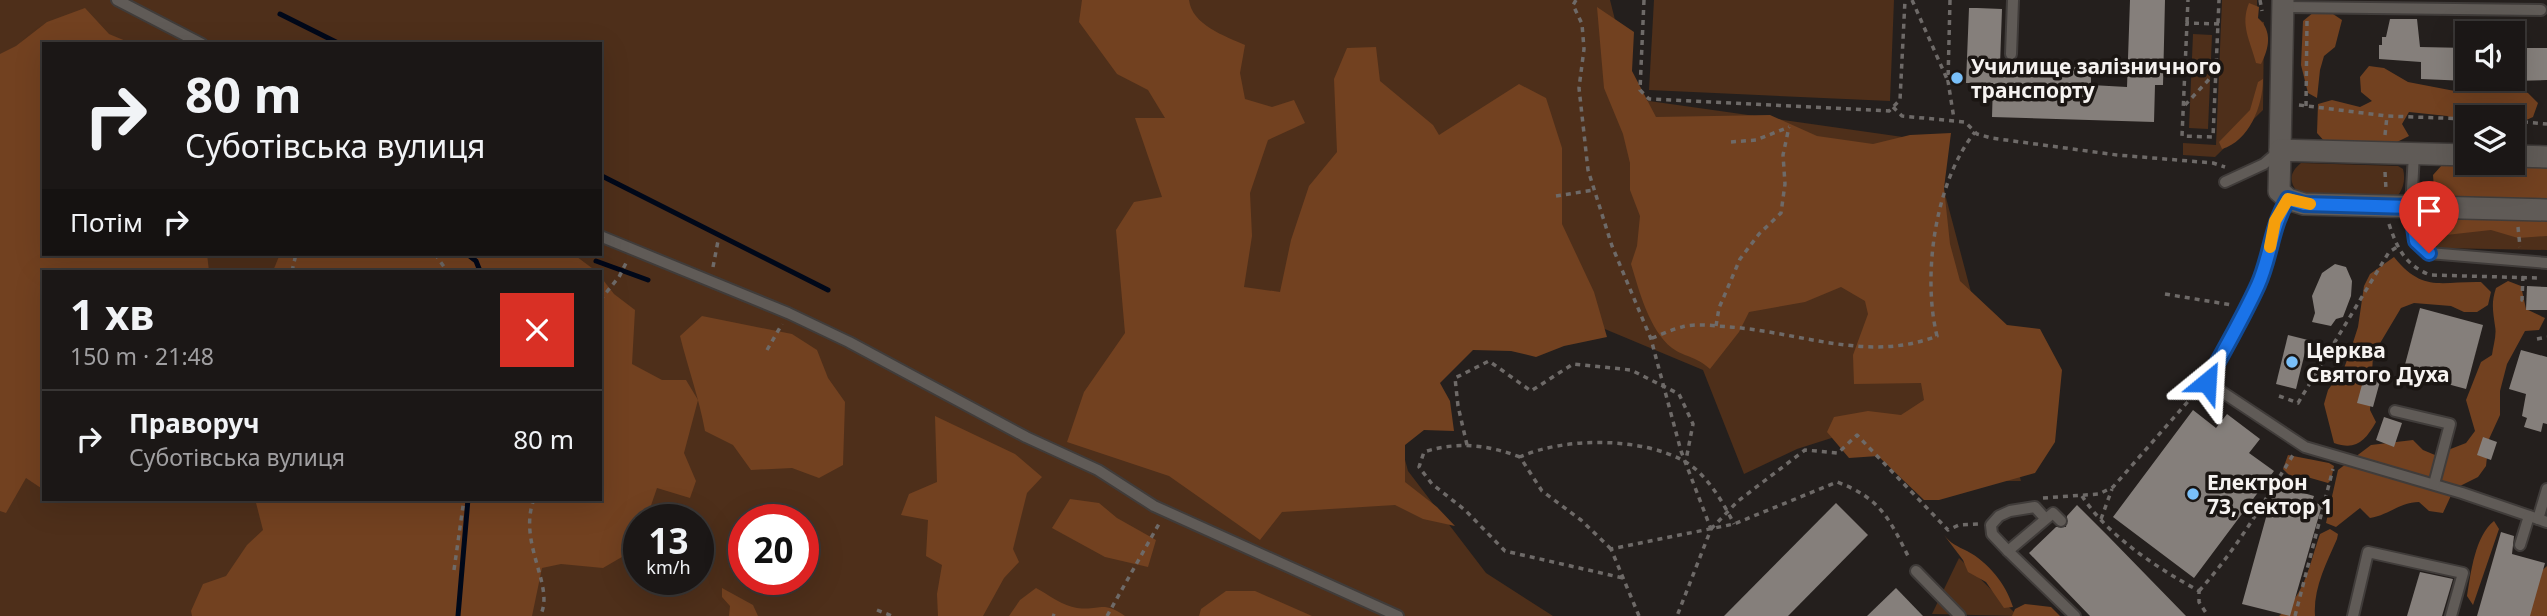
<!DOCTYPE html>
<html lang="uk">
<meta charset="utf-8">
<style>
:root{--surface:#1b1716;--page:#24201f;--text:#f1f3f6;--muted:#a09fa1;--line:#393635}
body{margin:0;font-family:"Noto Sans",sans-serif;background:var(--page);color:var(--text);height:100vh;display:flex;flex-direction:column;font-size:26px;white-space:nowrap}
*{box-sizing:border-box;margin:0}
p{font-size:23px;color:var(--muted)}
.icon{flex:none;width:38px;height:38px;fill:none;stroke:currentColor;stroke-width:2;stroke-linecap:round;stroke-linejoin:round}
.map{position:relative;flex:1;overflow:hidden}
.side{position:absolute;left:42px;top:270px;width:560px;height:231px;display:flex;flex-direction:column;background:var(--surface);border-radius:0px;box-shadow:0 7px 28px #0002,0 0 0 2px var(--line)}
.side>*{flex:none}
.guide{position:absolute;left:42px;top:42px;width:560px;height:214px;border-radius:0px;box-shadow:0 7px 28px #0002,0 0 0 2px var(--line);background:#1b1716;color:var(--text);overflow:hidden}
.controls{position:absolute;left:2455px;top:21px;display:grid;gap:14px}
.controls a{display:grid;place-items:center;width:70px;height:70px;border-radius:0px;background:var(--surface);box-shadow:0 7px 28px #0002,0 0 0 2px var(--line);font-size:35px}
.speed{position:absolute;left:623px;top:504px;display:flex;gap:14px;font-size:35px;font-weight:700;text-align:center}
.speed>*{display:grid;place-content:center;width:91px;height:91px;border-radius:50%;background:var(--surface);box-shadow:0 7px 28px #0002,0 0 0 2px var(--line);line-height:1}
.speed small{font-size:18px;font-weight:400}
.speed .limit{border:10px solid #d22;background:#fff;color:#111}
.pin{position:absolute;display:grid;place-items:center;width:60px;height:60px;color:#fff;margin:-72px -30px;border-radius:50% 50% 50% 0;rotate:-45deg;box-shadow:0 0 7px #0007}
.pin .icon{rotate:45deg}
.me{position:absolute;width:77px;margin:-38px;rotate:27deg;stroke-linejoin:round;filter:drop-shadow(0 0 5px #0008)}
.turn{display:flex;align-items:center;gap:24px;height:147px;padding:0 28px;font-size:32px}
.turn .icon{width:91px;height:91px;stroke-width:2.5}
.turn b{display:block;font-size:49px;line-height:60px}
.then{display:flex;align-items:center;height:66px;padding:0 28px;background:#0003;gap:14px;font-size:26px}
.round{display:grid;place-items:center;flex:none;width:74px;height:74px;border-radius:0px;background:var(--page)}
.summary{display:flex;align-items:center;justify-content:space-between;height:119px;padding:0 28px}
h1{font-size:42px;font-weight:700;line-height:52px}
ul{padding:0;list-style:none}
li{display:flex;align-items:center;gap:21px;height:98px;padding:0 28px;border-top:2px solid var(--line)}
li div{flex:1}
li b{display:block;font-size:26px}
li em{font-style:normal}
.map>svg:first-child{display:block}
.green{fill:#4e2f1a;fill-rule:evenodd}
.forest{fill:#724120}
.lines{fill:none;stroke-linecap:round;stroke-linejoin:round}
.stream{stroke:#000819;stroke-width:5}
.building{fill:#857f7b}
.lane-casing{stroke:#403c3a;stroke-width:14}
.street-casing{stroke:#403c3a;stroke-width:24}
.secondary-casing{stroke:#403c3a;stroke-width:24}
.path{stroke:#6e6a68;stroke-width:3.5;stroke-dasharray:5 5;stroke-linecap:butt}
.lane{stroke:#605b57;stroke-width:10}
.street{stroke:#605b57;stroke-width:21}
.secondary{stroke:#605b57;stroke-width:21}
.route-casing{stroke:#114b97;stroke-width:18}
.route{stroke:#1a73e8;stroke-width:12}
.slow{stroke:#f59e0b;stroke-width:12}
.poi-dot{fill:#79bff8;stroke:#1b1613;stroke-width:2.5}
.labels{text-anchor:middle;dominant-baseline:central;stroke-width:7;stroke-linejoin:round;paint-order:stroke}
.poi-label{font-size:21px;font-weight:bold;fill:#f6f3f1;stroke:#1b1613;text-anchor:start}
</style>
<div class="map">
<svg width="2547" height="616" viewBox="0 0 2547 616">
<rect width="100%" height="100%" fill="#241f1d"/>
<!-- green -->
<g class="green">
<path d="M0,0H1610L1635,99L1931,141L2021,481H1917L1863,428L1797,449L1744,474L1703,370L1600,327L1461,349L1399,437L1408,471L1486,573L1553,616H0ZM44,44H600V254H44ZM44,271H600V499H44ZM639,520H698V579H639ZM744,520H803V579H744Z"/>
<path d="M1654,0H1894L1890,101L1649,90Z"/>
<path d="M2222,0H2257V21L2264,22L2263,110L2215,157L2183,155V143L2216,145Z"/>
<path d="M2193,34L2212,35L2208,129L2189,128Z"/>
<path d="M2301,163L2398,166L2403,169C2406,180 2403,192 2394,199C2372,199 2297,209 2292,182C2290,174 2295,168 2301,163Z"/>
<path d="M2428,216L2547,219V250L2439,248L2424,237L2420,229Z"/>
<path d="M1959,558L2018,616L1932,614Z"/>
</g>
<!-- forest -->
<g class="forest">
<path d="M1082,0H1189C1192,25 1225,36 1245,45L1240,73L1245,99L1272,107L1294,100L1305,123L1268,140L1250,193L1252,236L1244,287L1280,292L1291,240L1309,186L1337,152L1334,79L1347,48L1376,47L1380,81L1433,125L1439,135L1519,84L1546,98L1562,148V224L1594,292L1607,337L1564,346L1536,357L1511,351L1473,350L1440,383L1450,401L1454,431L1424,430L1405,445V482L1437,507L1455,526L1423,519L1395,505L1282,512L1260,540L1169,476L1067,442L1084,392L1125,333L1116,230L1134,202L1162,197L1135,118H1165L1148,90L1117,74L1079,22Z"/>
<path d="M2249,3L2259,7L2258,18C2273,31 2269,49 2261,64L2256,63C2250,40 2240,25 2249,3Z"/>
<path d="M1597,7L1634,32L1632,71L1656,117L1770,115L1817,136L1873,144L1910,135L1951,133L1944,188L1950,244L1960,281L2007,325L2040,329L2062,370L2055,442L2035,473L1939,500H1924L1878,456L1849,458L1827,432L1834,417L1868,411L1901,415L1924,400L1921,383L1854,384L1853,355L1868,314L1865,301L1841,287L1805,302L1749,312L1739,332L1710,369C1696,356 1684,357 1672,348C1649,330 1639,290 1631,264L1637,246L1640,216L1630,190V163L1623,134L1604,88Z"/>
<path d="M85,8L109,34L133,44H44V254H207L209,271H44V490L26,478L6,513L0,511V54L16,46L47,22Z"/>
<path d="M2314,12H2330L2342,20L2335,47L2324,56L2320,70L2317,98L2308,93L2301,65L2303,21Z"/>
<path d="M2369,66L2384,68L2408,82L2460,92H2474L2502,82L2528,93L2538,103L2533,117L2522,122L2513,120V117H2468L2467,123L2447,116L2409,112L2402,124L2409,136L2397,142L2326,143L2317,133L2318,104L2332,100L2360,107L2372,101L2361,92L2360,77Z"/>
<path d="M2263,79C2263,106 2249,141 2222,149L2219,142L2250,110L2258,82Z"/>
<path d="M2456,163L2496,166L2547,164V200L2455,199L2434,189L2433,175L2442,165Z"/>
<path d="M2547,214V236L2518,238L2491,230L2437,236L2426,230L2428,217L2455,219Z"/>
<path d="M280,254H573L596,271H273Z"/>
<path d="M2394,257C2423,293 2441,281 2481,282L2491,292L2488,305L2477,312H2464L2451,306L2414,303L2401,308L2373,355L2370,410L2376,422C2365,441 2356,451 2334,443L2324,404L2328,390L2344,368L2349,355L2358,327L2364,286L2370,274Z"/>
<path d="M600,276L614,294L635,310L632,364L662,380H686L698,400L684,453L696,481L690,498L657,488L646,520H639V547L603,568L561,564L542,568L532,616H192L191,611L203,584L226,576L247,545L263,530L255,499H600Z"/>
<path d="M2508,281L2521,286L2526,309L2545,318L2539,330L2525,331L2507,364L2500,391V415L2489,439L2486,466L2478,477L2454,489L2443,513L2429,511L2419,502C2400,502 2389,515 2370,518L2360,508L2336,527L2326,523L2338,470L2371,445L2413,440L2423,450L2435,455L2466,443L2475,431L2466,400L2481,362L2492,355C2493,346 2497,335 2495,326C2493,311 2491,303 2496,288Z"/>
<path d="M702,316L792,334L817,350L828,378L845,402L843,465L819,478L792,468L751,470L733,445L705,431C699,398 688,368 680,336Z"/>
<path d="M935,416L1015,454L1042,477L1027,493L1013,549L1019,562L1004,578L983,616H938L937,594L942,565L926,556L928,520L901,515L909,494L937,482Z"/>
<path d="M2288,455L2329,463L2334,466L2331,480L2328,483L2300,475L2290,476L2283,469Z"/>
<path d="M1070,499L1099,503L1117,518L1156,540L1148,567L1105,557L1052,528Z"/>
<path d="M2494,521L2499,529L2473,605L2467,596C2471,572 2475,536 2494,521Z"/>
<path d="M2330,529L2338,534L2337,539C2326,564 2313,589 2315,616H2279C2306,593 2309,565 2320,534Z"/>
<path d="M1944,535C1951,544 1957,546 1967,551C1988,562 2006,584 2013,607L2004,608L1986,582L1968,572L1963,560Z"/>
<path d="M2547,566V616H2527L2539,573Z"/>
<path d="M722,588L753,605L758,616H729L730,606L722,597Z"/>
<path d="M1036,588C1049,595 1063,606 1077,608C1101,611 1102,600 1125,616H1009L1020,600Z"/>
<path d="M1226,591H1255L1312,616H1199L1201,609Z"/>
<path d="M2025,604L2051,607L2060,616H2012L2015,609Z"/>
</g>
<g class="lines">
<!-- stream -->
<g class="stream">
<path d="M280,14L340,44"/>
<path d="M600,175L828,290"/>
<path d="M467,254L476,261L480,271"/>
<path d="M596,261L648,280"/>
<path d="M458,616L468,499"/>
</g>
</g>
<!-- building -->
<g class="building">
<path d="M2130,0H2165L2163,85H2155L2154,122L1992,117L1993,83H1966L1969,8H1977L2002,9L2000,65L2091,68V85L2127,87Z"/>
<path d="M2390,19H2417L2420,47L2468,48V81L2421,79V62L2379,59V45H2382V37H2386Z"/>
<path d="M2513,48H2547V80L2513,81Z"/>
<path d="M2335,264L2346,267L2352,281L2351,296L2343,317L2336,319L2331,326L2312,322L2315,313L2312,296L2322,273Z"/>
<path d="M2527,286L2547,287V310H2526Z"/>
<path d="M2420,308L2483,325L2466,389L2403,372Z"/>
<path d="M2288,335L2308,340L2296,389L2276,384Z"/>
<path d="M2521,350L2547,357V424L2543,423L2541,432L2524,427L2527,418L2522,416L2526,394L2509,389Z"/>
<path d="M2366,370L2382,374L2373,407L2357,403Z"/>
<path d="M2193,410L2216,428L2227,414L2260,439L2249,453L2274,471L2194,578L2113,517Z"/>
<path d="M2384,417L2402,423L2394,447L2376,440Z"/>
<path d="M2483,437L2497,442L2491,460L2477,455Z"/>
<path d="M2275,485L2314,496L2312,502L2322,505L2290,616L2242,604Z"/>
<path d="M1836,503L1868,535L1788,616H1724Z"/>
<path d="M2077,505L2108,536L2186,616H2090L2029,553L2056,527H2066L2067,516Z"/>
<path d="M2501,532L2514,536L2512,554L2545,563L2530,616H2477Z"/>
<path d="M2420,572L2453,579L2442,616H2407Z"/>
<path d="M1896,588L1923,616H1867Z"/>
</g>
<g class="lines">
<!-- lane casing -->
<g class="lane-casing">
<g id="lane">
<path d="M117,0L202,44"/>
<path d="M2282,7L2541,10"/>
<path d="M2011,54L2013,0"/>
<path d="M2414,154L2411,207L2416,241L2429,253L2547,263"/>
<path d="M2225,182L2264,164L2278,152"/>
<path d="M2288,199C2271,227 2271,256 2258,285C2243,318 2224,350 2207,382L2305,447L2462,493L2547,522"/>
<path d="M600,236L788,313L849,342L1026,437L1098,470L1154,506L1398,616"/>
<path d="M2395,411L2450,424L2434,484"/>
<path d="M2538,519L2547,489"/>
<path d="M2061,521L2053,513L2008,551L2075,616"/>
<path d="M2520,545L2529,516"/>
<path d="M2008,551L1992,534L1991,525L1999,516L2010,511L2035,507L2043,516"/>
<path d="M1916,571L1960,616"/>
<path d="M2353,616L2368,552L2463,573L2451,616"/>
</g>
</g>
<!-- street casing -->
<g class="street-casing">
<path id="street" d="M2280,150L2283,0"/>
</g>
<!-- secondary casing -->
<g class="secondary-casing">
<g id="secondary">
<path d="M2468,155L2280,150L2279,191L2288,199L2304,204L2547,210"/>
<path d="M2513,156L2547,157"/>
</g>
</g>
<!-- path -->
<g class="path">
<path d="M1576,0L1573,5L1582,24L1584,49L1579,88L1588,170L1612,246L1651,339L1681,451L1711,529L1677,616"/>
<path d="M1644,0L1640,90L1649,99L1889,111L1900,100L1905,0"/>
<path d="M1912,0L1947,79"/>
<path d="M1950,0L1948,81L1954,119"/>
<path d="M2260,0L2262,11"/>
<path d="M2187,22L2188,0"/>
<path d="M2219,24L2187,23L2182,136L2213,137L2219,0"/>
<path d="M2185,105L2215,73"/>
<path d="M2299,105L2387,116L2468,119"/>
<path d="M2306,106L2307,19"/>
<path d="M1893,107L1902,116L1965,122L1977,134L1991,138L2117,155L2213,163L2225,167"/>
<path d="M2513,121L2547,124"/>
<path d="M2385,135L2387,116"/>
<path d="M1731,142L1756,140L1789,127"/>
<path d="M2385,172L2386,189"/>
<path d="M1556,196L1594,190"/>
<path d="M2389,224C2397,248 2405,265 2430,275L2538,278"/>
<path d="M2518,227L2520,247"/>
<path d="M435,254L447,271"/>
<path d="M713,267L718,241"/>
<path d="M292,271L296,254"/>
<path d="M2523,276L2522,300L2526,301"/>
<path d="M2165,294L2232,305"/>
<path d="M600,300L619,277L627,261"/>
<path d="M1716,326L1719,308L1740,259L1759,234L1781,213L1785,184L1783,155L1789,127"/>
<path d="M1652,338C1661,335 1672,329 1682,327C1696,323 1715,326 1730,327C1800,332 1868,363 1937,336C1922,275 1935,182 1975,132"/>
<path d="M2537,339L2547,337"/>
<path d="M767,350L782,324"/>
<path d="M2279,396L2298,403L2389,252L2397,247"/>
<path d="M1467,445L1458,406L1455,378L1489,361L1531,391L1573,364L1631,370L1679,394L1693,424L1686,460"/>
<path d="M1520,457C1488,445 1457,441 1424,452L1419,467L1432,484L1465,510L1505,551L1623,578"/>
<path d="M2082,496C2108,536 2157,568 2199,591V602L2208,616"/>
<path d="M2043,498L2099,494L2113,487L2198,390"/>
<path d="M534,499C517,543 556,587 540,616"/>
<path d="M2101,519L2112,489"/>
<path d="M1711,529L1738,501L1805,450L1838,453L1857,435L1948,530L1959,525L1979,524"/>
<path d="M1611,549L1581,520L1542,491L1520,457C1564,437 1641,437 1684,461C1706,473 1723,502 1734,524"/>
<path d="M454,570L464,499"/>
<path d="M2199,591C2236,550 2264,502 2293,455"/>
<path d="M877,610L892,616"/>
<path d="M1052,615L1055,616"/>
<path d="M1107,616L1160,522"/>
<path d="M1639,616L1611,549L1734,524L1837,482C1881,498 1890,520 1910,560"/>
<path d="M2295,616L2333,469"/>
</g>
<!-- lane -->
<use href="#lane" class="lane"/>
<!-- street -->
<use href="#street" class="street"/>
<!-- secondary -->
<use href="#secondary" class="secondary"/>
</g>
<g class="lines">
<!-- route casing -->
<g class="route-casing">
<path id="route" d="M2207,382C2224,350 2243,318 2258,285C2271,256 2271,227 2288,199L2304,204L2411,207L2416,241L2429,253"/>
</g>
<!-- route -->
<use href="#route" class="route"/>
<!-- slow -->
<path class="slow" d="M2270,247L2275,221L2288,199L2310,204"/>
</g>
<!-- markers -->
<g class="poi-dot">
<circle cx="1957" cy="78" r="7"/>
<circle cx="2292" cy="362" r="7"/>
<circle cx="2193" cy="494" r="7"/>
</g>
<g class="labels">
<!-- poi labels -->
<g class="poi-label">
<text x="1971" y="66">Училище залізничного<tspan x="1971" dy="24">транспорту</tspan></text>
<text x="2306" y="350">Церква<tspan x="2306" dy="24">Святого Духа</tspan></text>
<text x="2207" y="482">Електрон<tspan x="2207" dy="24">73, сектор 1</tspan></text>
</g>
</g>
</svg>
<div class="controls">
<a><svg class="icon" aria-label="sound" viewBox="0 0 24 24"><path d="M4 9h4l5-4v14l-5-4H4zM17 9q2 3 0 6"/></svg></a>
<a><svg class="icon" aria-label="layers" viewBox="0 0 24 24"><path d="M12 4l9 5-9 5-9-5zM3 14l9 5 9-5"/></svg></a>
</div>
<div class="speed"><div>13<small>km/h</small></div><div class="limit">20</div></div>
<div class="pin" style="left:2429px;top:253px;background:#d93025"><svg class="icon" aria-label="arrive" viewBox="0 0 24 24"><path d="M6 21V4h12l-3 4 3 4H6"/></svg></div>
<svg class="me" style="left:2207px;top:382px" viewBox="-20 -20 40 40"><path d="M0-17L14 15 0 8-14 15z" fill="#1a73e8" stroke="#fff" stroke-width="4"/></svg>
<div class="guide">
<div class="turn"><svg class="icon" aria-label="right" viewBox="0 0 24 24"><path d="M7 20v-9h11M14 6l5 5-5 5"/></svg><div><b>80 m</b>Суботівська вулиця</div></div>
<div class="then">Потім<svg class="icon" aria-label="right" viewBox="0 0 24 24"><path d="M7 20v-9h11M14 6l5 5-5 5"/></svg></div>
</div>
<section class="side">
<div class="summary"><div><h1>1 хв</h1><p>150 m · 21:48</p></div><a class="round" style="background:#d93025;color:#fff"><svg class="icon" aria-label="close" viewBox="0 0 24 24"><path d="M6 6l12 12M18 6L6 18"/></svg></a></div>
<ul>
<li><svg class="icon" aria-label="right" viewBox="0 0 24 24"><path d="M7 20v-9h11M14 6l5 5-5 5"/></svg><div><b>Праворуч</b><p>Суботівська вулиця</p></div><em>80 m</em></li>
</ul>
</section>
</div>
